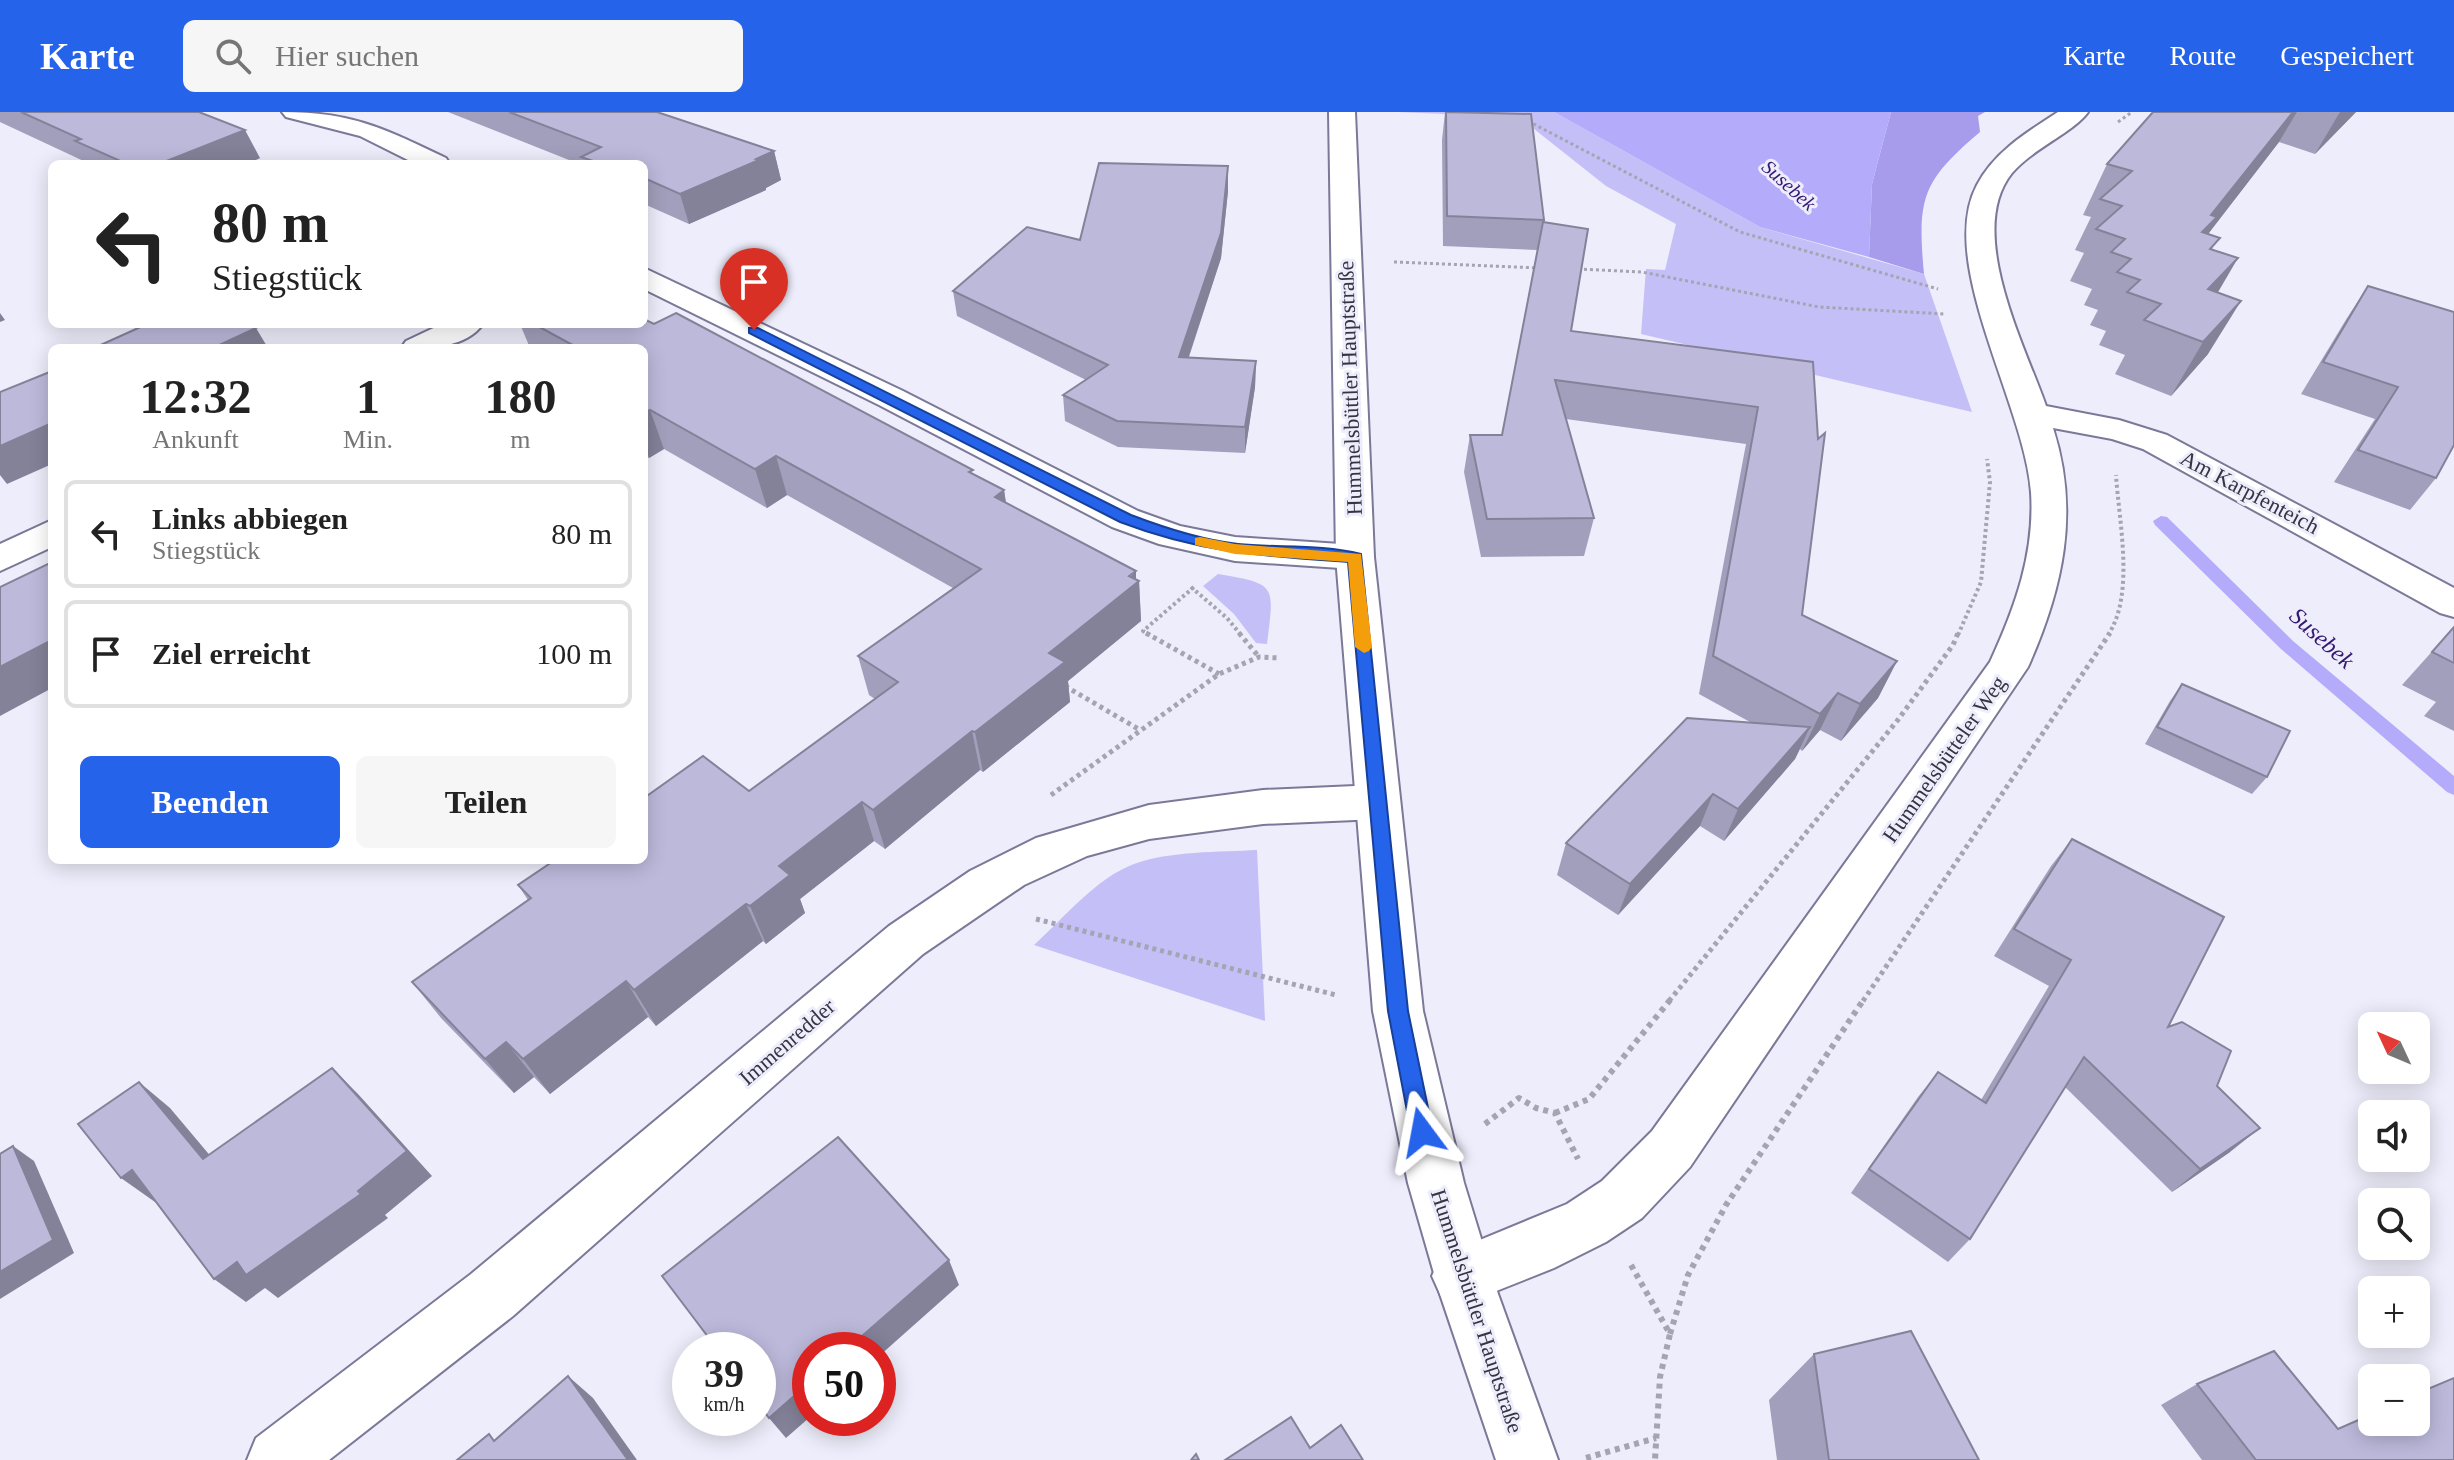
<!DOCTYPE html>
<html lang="de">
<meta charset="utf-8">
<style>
:root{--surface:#fff;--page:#f6f6f6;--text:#222;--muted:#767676;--line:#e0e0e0;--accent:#2563eb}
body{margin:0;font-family:Georgia,serif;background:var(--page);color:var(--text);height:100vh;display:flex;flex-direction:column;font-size:30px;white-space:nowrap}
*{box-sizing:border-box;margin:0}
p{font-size:26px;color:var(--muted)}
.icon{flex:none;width:44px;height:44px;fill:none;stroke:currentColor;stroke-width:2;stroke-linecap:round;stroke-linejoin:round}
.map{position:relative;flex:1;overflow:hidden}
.sheet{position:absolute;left:48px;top:232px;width:600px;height:520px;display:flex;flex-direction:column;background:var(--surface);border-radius:12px;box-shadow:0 4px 20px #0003}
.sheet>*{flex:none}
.banner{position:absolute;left:48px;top:48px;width:600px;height:168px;border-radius:12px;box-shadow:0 4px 20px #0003;background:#fff;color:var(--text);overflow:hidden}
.needle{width:52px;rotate:314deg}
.tools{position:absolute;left:2358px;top:900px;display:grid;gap:16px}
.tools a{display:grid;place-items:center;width:72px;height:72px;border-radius:12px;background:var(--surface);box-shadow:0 4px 20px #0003;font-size:40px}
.speed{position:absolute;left:672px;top:1220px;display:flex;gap:16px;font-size:40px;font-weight:700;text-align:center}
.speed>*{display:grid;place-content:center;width:104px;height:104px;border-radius:50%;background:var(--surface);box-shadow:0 4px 20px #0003;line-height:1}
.speed small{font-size:20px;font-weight:400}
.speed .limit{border:12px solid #d22;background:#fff;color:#111}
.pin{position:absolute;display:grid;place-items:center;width:68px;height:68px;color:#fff;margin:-82px -34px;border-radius:50% 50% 50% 0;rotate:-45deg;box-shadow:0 0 8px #0007}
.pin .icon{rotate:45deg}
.me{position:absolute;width:88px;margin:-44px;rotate:347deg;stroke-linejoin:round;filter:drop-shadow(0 0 6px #0008)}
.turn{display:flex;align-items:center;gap:28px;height:168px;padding:0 32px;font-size:36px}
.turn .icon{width:104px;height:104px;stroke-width:2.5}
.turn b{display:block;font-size:56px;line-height:68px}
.eta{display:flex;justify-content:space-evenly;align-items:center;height:136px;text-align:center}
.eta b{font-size:48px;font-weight:700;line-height:56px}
.action{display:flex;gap:16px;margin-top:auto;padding:16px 32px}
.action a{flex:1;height:92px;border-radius:12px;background:var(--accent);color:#fff;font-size:32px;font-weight:700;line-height:92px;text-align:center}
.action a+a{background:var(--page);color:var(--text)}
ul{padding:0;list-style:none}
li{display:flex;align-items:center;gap:24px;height:108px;margin:0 16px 12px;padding:0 16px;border:4px solid var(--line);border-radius:12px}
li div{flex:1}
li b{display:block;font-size:30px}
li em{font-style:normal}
header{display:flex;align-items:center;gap:48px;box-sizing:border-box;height:112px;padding:0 40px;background:var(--accent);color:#fff}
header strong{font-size:38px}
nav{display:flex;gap:44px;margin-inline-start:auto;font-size:28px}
.search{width:560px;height:72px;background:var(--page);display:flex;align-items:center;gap:20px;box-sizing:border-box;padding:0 28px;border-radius:12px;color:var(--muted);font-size:30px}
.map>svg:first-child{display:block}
.green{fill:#c5bff7}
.forest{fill:#a69ceb}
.water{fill:#b5abfb}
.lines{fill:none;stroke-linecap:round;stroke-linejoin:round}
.stream{fill:#b5abfb;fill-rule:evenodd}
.minor-casing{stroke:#7b7898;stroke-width:4}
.major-casing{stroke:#7b7898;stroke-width:4}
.path-far3{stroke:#a5a4b2;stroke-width:3;stroke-dasharray:3 3;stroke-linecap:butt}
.path-far2{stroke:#a5a4b2;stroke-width:4;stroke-dasharray:3 3;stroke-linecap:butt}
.path-far1{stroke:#a5a4b2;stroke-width:5;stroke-dasharray:4 4;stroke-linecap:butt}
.path{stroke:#a5a4b2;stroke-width:6;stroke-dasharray:5 5;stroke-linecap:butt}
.minor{fill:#fff;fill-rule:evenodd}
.major{fill:#fff;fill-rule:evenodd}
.wall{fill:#a29fbc}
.shaded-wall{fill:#848299}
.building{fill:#bcb9db;stroke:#848299;stroke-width:2}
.route{fill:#2563eb;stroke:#184099;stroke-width:2}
.slow{fill:#f59e0b}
.labels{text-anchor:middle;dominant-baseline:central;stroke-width:6;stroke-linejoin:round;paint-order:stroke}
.far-water-label{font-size:20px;font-style:italic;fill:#341873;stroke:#eeedfb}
.street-label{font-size:22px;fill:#353442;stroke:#eeedfb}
.water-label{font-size:24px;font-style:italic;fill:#341873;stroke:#eeedfb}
</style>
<header>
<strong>Karte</strong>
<div class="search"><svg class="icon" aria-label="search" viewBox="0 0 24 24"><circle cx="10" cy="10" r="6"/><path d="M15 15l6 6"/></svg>Hier suchen</div>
<nav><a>Karte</a><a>Route</a><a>Gespeichert</a></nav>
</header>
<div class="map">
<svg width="2454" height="1348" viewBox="0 0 2454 1348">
<rect width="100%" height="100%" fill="#eeedfb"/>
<!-- green -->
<g class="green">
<path d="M1397,0H1554L1760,115L1924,162L1972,300L1641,222L1646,157L1665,158L1676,112L1606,74L1519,5Z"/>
<path d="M1218,462C1278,472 1274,473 1267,532L1256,531L1234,502L1203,474Z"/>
<path d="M1257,738L1265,909L1034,833C1064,806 1096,766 1134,752C1169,739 1220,740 1257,738Z"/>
</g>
<!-- forest -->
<path class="forest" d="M1891,0H1985L1978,4L1980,20C1922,69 1917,86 1924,162L1869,145L1872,72Z"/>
<!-- water -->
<path class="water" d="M1554,0H1891L1872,72L1869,145L1760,115Z"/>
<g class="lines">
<!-- stream -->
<path class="stream" d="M2161,404L2167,405L2293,529L2454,664V683L2447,680L2281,537L2155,413L2153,409Z"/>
<!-- minor casing -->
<g class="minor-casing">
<g id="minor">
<path d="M282,0C353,0 385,17 446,46L450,52H416L360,24L286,5Z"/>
<path d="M2058,0H2088C2074,20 2032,37 2012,61C1965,119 2025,234 2046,294L2119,308L2167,323L2454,476V505L2440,501L2143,337L2112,327L2053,316C2080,400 2063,476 2028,555L1690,1055L1642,1106L1606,1130L1554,1156L1461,1193L1441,1184L1432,1164L1441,1144L1567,1092L1602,1069L1652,1019L1990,550C2015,496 2035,441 2031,380C2025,293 1936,150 1977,73C1994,40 2027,20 2058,0Z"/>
<path d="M644,156L903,279L1138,399L1180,414L1235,425L1355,433L1368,436L1374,445L1368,454L1355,457L1235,449L1159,432L1112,415L879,293L644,177Z"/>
<path d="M442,212H483C465,237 428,236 401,236L406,229Z"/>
<path d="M52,408V435L0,459V432Z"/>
<path d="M1378,673L1394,678L1400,690L1394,702L1378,707L1263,712L1149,727L1087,744L1024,773L923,842L513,1204L329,1348H247L256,1326L471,1162L889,814L970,759L1036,726L1149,693L1263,678Z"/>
</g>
</g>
<!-- major casing -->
<g class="major-casing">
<path id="major" d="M1329,0H1355L1374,445L1423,899L1464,1071L1498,1182L1558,1348H1496L1440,1182L1408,1071L1373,899L1336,445Z"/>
</g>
<!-- path-far3 -->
<g class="path-far3">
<path d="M1528,9L1740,120L1938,177"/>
<path d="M2118,10L2132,0"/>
<path d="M1394,150L1540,156"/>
<path d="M1578,157L1642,160L1819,195L1944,202"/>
</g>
<!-- path-far2 -->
<g class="path-far2">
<path d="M1191,475L1227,506L1241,523"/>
<path d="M1150,523L1143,519L1194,475"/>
<path d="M1958,523L1981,470L1990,370L1987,347"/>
<path d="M2108,523C2135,483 2119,410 2116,363"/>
</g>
<!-- path-far1 -->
<g class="path-far1">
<path d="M1146,521L1219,562"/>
<path d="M1239,521L1259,545"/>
<path d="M1065,574L1140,618"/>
<path d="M1051,683L1219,562L1259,545L1280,546"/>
<path d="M1036,807L1336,883"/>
<path d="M1669,889L1897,609L1953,533L1958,521"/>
<path d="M1863,889L2110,521"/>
</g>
<!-- path -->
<g class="path">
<path d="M1555,1001L1589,987L1671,887"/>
<path d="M1485,1012L1519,986L1536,996L1555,1001L1578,1047"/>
<path d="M1631,1153L1670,1222L1660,1265L1655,1348"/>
<path d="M1670,1222L1688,1163L1726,1093L1864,887"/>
<path d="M1586,1346L1656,1326"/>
</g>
<!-- minor -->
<use href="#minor" class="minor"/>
<!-- major -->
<use href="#major" class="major"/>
</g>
<!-- wall -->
<g class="wall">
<path d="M0,0H199L260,46L247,52H90L0,10Z"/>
<path d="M448,0H657L774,39L781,68L766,76V78L689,112L644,92V52H579Z"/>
<path d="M1445,0L1544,108L1571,219L1813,250L1802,503L1897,549L1878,586L1841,629L1820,618L1802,639L1800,637L1795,647L1724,729L1700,714L1618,803L1557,763L1566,731L1750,610L1699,582L1746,332L1566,307L1594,406L1584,444L1481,445L1464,360L1470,323H1502L1537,138L1443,134L1442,28Z"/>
<path d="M2153,0H2356L2315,42L2279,30L2208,122L2213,138L2218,181L2208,242L2171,284L2115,262L2125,243L2099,233L2106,219L2090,213L2098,198L2084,193L2092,177L2070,169L2084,141L2075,138L2091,105L2083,103L2107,52Z"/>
<path d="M1228,54V79L1221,146L1189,245L1256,249L1255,275L1245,341L1118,335L1065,309L1063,283L1086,268L957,204L953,179L1080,128Z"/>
<path d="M2368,174L2436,366L2410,398L2334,370L2375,307L2301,282L2347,206Z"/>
<path d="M520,212H644L974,363L1004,378L1006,391L1139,469L1141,509L1068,569L1070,590L983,660L980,658L885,737L874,729L800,787L805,801L766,832L763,829L656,914L648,905L550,982L534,965L514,981L441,906L412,870L528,788L518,773L749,679L875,587L869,583L858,544L953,476L787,383L767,396L664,337L649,346L644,342V236H530Z"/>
<path d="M2454,515V619L2424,604L2436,590L2402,573Z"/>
<path d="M2182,572L2267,665L2252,682L2145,632L2170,589Z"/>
<path d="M2072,727L2168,915L2217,974L2230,1040L2172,1080L2065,975L1970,1127L1948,1150L1851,1081L1918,985L1938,960L1981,988L2049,874L1994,844L2051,754Z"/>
<path d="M1814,1242L1979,1348H1777L1769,1288Z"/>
<path d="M2197,1272L2338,1317L2454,1348H2202L2161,1293Z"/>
</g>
<!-- shaded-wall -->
<g class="shaded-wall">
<path d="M2293,0H2297L2279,30L2205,126L2172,172L2211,103Z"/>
<path d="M2340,0H2356L2315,42Z"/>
<path d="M245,18L260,46L247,52H159Z"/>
<path d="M774,39L781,68L766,76V78L689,112L680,82Z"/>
<path d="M1228,54V79L1221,146L1180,271L1179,245Z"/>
<path d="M2238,146L2207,199L2208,177Z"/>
<path d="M2241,189L2208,242L2171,284L2203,230Z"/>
<path d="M0,201L5,208L0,210Z"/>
<path d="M256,216L268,236H213Z"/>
<path d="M1256,249L1255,275L1245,341V315Z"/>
<path d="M650,298L664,337L649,346L644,331V301Z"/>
<path d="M52,311V352L7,372L0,363V334Z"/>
<path d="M776,344L787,383L767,396L755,357Z"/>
<path d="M1004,378L1010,418L995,385Z"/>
<path d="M1136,459V471L1139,469L1141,509L1068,569L1070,590L983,660L975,620L1049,541Z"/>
<path d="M52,528V576L0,604V555Z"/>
<path d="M1897,549L1878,586L1841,629L1860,592Z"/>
<path d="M1838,581L1820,618L1802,639L1820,602Z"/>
<path d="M1810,615L1795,647L1724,729L1738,697Z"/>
<path d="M972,619L980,658L885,737L873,698Z"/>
<path d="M1713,682L1700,714L1618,803L1630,772Z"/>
<path d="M862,690L874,729L800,787L805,801L766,832L750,794L779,754Z"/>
<path d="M746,792L763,829L656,914L634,878Z"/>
<path d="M626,869L648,905L550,982L523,947Z"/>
<path d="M506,930L534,965L514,981L485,947Z"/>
<path d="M332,956L358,982L432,1064L385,1103L388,1106L278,1186L265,1176L246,1190L214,1167L237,1150L358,1079Z"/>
<path d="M139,970L170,996L234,1072L203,1047Z"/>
<path d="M2260,1016L2230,1040L2172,1080L2200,1057Z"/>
<path d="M13,1034L34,1049L74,1141L0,1187V1160Z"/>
<path d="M132,1058L166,1082L155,1090L121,1066Z"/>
<path d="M949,1148L959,1173L878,1245V1238H846Z"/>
<path d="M568,1264L593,1286L637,1348H628Z"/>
<path d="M810,1270V1305L786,1326L769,1306Z"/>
</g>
<!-- building -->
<g class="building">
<path d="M21,0H199L245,18L159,52H127L75,29L81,27Z"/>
<path d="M509,0H657L774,39L756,47L759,48L680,82L644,66V52H602L581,45L601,35Z"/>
<path d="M1446,0L1531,2L1544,108L1447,104Z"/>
<path d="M2153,0H2293L2211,103L2217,105L2202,120L2220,126L2210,137L2238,146L2208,177L2241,189L2203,230L2144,208L2161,192L2127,180L2140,168L2117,160L2131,147L2111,140L2125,127L2096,117L2122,94L2100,87L2132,59L2107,52Z"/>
<path d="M1099,51L1228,54L1221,121L1179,245L1256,249L1245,315L1117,309L1063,283L1108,253L953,179L1027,115L1080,128Z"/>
<path d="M1543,110L1588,117L1571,219L1813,250L1818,327L1825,321L1802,503L1897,549L1860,592L1838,581L1820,602L1713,544L1758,295L1555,268L1594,406L1487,407L1470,323H1502Z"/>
<path d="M2368,174L2454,200V333L2436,366L2358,338L2398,275L2323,250Z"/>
<path d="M676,201L973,358L969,360L1004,378L995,385L1136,459L1129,464L1139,469L1049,541L1065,550L975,620L972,619L873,698L862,690L779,754L790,763L750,794L746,792L634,878L626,869L523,947L506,930L485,947L412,870L531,786L518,773L555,748H644V686L703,644L749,679L898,570L858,544L981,457L776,344L755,357L650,298L644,301V236H578L534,212H644V207L654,212Z"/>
<path d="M147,212H249L256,216L213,236H94Z"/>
<path d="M52,259V311L0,334V280Z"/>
<path d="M52,450V528L0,555V475Z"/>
<path d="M2454,515V551L2432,540Z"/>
<path d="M2182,572L2290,619L2267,665L2157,615Z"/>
<path d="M1687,606L1810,615L1738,697L1713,682L1630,772L1566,731Z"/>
<path d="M2072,727L2224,805L2168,915L2182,910L2231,939L2217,974L2260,1016L2200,1057L2084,945L1970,1127L1869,1057L1938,960L1986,991L2071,848L2014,817Z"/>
<path d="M332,956L407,1039L358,1079L361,1082L246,1163L237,1150L214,1167L132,1058L121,1066L78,1012L139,970L203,1047Z"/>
<path d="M838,1025L949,1148L846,1238H810V1270L769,1306L758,1291V1238H718L662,1164Z"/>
<path d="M13,1034L53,1128L0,1160V1042Z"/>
<path d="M1911,1219L1979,1348H1829L1814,1242Z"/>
<path d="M2274,1239L2338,1317L2372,1302V1310H2416V1282L2454,1266V1348H2256L2197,1272Z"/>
<path d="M568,1264L628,1348H457L489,1322L494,1329Z"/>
<path d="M1291,1305L1310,1336L1341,1313L1363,1348H1225Z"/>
<path d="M1196,1342L1199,1348H1191Z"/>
</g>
<!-- route -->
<path class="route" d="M749,216H758L1131,403C1165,416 1201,428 1238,432C1278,436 1322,432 1361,442L1408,899L1433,1020L1430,1028L1422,1031L1414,1028L1411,1020L1388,899L1348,450C1263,444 1201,441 1120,410L749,221Z"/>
<!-- slow -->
<path class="slow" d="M1200,425L1235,432L1361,442L1372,535L1369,539L1364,541L1355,535L1348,450L1235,442L1195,433V426Z"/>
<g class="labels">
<!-- far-water labels -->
<g class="far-water-label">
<text transform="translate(1789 73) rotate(42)">Susebek</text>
</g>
<!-- street labels -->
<g class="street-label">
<text transform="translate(1350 276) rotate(-92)">Hummelsbüttler Hauptstraße</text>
<text transform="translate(2250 380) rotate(28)">Am Karpfenteich</text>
<text transform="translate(1944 647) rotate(-55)">Hummelsbütteler Weg</text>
<text transform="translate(787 930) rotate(-41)">Immenredder</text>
<text transform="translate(1477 1199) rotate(72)">Hummelsbüttler Hauptstraße</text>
</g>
<!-- water labels -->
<g class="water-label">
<text transform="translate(2322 526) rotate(42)">Susebek</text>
</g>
</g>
</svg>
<div class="tools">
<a><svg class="needle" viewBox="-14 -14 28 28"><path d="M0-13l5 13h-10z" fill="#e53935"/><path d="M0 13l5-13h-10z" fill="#767676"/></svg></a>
<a><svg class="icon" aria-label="sound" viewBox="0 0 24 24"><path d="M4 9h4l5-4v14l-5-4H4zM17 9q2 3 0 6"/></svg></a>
<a><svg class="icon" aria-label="search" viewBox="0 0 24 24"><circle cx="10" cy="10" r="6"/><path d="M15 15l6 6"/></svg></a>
<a>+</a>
<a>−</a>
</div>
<div class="speed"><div>39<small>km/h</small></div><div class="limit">50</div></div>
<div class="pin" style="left:754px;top:218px;background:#d93025"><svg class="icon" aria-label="arrive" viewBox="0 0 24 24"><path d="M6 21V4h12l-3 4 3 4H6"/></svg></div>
<svg class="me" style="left:1422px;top:1020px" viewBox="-20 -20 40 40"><path d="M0-17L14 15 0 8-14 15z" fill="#2563eb" stroke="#fff" stroke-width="4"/></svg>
<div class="banner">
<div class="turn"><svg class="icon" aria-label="left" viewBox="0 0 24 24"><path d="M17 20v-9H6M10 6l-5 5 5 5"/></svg><div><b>80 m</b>Stiegstück</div></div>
</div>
<section class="sheet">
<div class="eta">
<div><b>12:32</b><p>Ankunft</p></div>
<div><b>1</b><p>Min.</p></div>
<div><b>180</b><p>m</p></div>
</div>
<ul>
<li><svg class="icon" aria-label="left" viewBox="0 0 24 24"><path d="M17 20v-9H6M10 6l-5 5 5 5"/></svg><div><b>Links abbiegen</b><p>Stiegstück</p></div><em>80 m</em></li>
<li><svg class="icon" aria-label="arrive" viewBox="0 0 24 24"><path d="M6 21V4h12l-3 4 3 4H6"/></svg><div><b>Ziel erreicht</b></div><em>100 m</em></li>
</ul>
<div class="action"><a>Beenden</a><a>Teilen</a></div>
</section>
</div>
